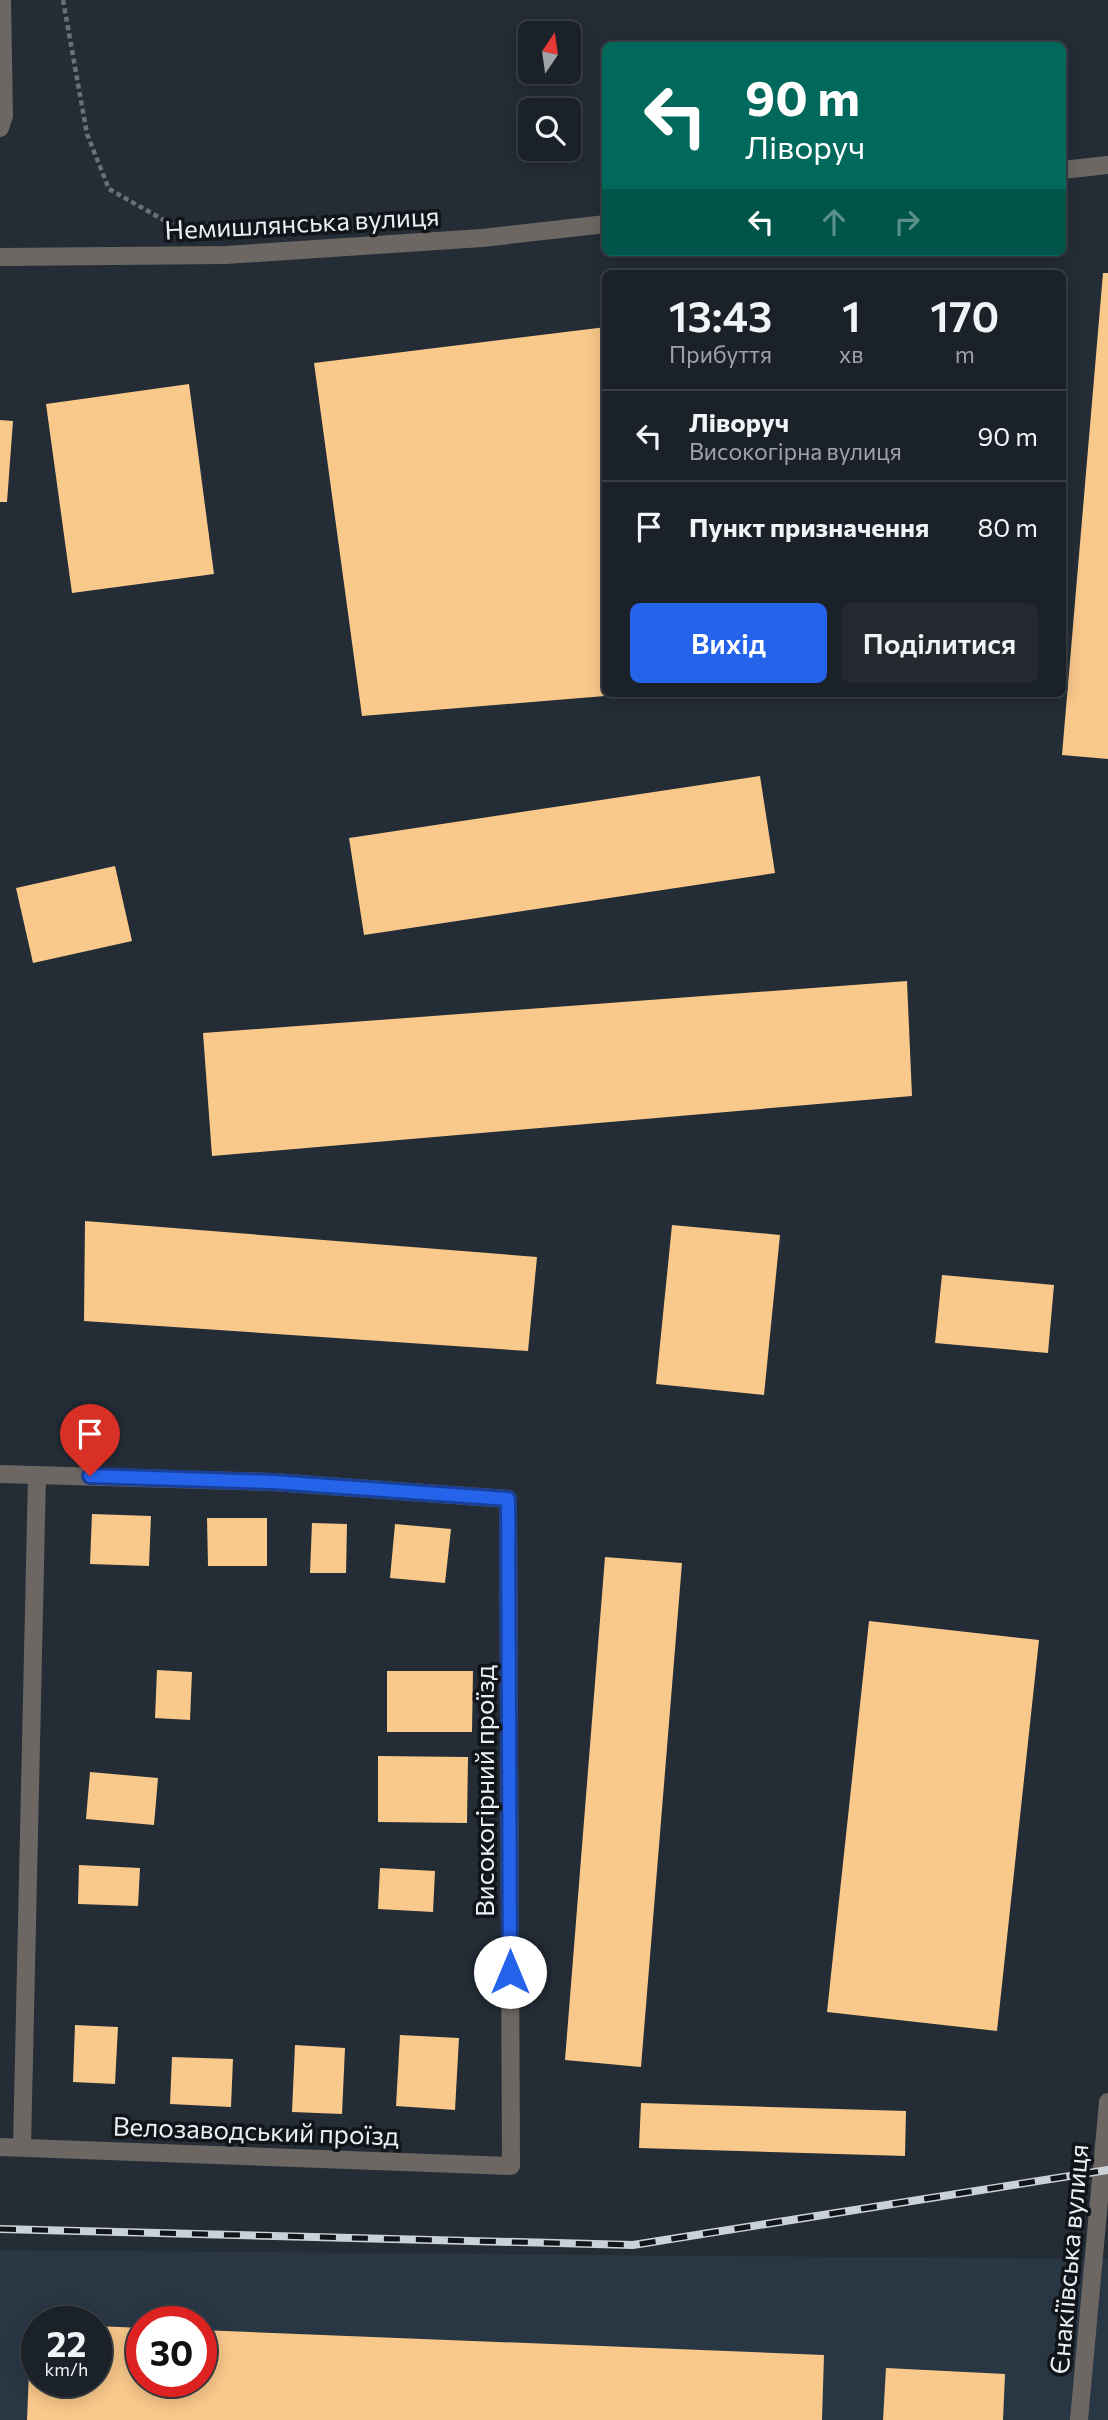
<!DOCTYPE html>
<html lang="uk">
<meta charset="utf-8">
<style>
:root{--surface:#1b2128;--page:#242930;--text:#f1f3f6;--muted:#a0a3a8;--line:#393e45;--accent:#2563eb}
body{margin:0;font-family:Commissioner,sans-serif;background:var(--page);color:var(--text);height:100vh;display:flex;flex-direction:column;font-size:26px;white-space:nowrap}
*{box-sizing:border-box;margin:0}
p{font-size:23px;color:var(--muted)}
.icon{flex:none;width:38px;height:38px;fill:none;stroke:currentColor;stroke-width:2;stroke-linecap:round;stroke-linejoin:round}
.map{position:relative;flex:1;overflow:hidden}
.panel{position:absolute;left:602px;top:270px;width:464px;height:427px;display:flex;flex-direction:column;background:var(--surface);border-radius:10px;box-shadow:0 4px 18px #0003,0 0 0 2px var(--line)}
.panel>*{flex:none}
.guide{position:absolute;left:602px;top:42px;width:464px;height:214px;border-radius:10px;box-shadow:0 4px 18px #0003,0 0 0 2px var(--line);background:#00695c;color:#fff;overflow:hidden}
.needle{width:46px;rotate:13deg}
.fabs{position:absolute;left:518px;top:21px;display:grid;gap:14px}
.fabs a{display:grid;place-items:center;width:63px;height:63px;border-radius:10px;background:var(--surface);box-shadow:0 4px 18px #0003,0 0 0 2px var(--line);font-size:35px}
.speed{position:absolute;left:21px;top:2306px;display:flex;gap:14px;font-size:35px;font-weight:700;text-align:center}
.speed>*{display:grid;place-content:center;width:91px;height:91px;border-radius:50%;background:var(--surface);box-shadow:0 4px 18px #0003,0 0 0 2px var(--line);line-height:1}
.speed small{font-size:18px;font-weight:400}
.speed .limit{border:10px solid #d22;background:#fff;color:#111}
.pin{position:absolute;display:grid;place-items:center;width:60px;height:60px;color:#fff;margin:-72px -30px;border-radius:50% 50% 50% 0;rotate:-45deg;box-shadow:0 0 7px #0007}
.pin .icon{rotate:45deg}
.me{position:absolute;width:77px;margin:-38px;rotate:0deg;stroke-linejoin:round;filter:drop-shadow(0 0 5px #0008)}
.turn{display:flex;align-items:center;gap:24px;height:147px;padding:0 28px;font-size:32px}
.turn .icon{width:91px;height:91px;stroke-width:2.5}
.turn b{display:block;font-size:49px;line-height:60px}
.lanes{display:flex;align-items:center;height:66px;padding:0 28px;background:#0003;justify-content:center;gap:35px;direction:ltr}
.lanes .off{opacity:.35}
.eta{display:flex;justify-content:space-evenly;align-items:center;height:119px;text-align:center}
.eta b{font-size:42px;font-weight:600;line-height:49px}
.button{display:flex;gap:14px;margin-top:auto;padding:14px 28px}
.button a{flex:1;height:80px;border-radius:10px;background:var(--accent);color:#fff;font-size:28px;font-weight:600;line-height:80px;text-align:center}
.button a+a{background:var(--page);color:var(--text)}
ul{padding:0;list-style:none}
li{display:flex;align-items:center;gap:21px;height:91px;padding:0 28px;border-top:2px solid var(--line)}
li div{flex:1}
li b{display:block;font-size:26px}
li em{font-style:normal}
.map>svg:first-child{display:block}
.built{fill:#293644;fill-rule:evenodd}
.building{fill:#f9c88b}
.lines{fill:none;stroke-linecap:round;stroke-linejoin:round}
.path{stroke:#697079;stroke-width:4.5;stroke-dasharray:5 3.5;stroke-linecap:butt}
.service{stroke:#6d6763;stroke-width:18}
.minor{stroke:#6d6763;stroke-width:18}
.tertiary{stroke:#6d6763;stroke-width:18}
.rail-casing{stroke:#cbd1d8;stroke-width:8}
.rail{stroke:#111419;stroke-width:5;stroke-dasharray:16;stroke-linecap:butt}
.route-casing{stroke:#184099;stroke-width:18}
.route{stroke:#2563eb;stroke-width:12}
.labels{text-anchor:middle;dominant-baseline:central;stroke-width:7;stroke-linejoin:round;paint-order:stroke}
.street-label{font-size:26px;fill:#e9eff5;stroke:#111419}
</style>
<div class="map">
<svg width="1108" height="2420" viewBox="0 0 1108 2420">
<rect width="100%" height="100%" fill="#242c36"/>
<!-- built -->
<path class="built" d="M0,2250L1108,2259V2420H0ZM37,2322H96V2382H37ZM142,2322H201V2382H142Z"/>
<!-- building -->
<g class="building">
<path d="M1103,273H1108V759L1062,755Z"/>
<path d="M606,327V693H617V695L362,716L314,363Z"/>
<path d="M189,384L214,574L72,593L46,404Z"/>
<path d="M0,420L13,421L7,502H0Z"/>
<path d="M760,776L775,873L364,935L349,838Z"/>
<path d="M115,866L132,941L33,963L16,888Z"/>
<path d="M907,981L912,1096L212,1156L203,1033Z"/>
<path d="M85,1221L537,1257L528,1351L84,1321Z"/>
<path d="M672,1225L780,1235L764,1395L656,1384Z"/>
<path d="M942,1275L1054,1285L1048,1353L935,1343Z"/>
<path d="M92,1514L151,1516L149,1566L90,1564Z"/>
<path d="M207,1518H267V1566H208Z"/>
<path d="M312,1523L347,1524L346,1573H310Z"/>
<path d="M395,1524L451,1529L445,1583L390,1578Z"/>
<path d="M605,1557L682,1563L641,2067L565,2060Z"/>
<path d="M869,1621L1039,1640L997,2031L827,2012Z"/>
<path d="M157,1670L192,1672L190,1720L155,1718Z"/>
<path d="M387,1671H473L472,1732H387Z"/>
<path d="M378,1756L468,1757L467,1823L378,1822Z"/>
<path d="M90,1772L158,1778L154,1825L86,1819Z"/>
<path d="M79,1865L140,1868L138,1906L78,1904Z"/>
<path d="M380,1868L435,1871L433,1912L378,1909Z"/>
<path d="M75,2025L118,2027L115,2084L73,2082Z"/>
<path d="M400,2035L459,2038L455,2110L396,2106Z"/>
<path d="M295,2045L345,2048L342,2114L292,2112Z"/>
<path d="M172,2057L233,2059L231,2107L170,2104Z"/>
<path d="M641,2103L906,2111L905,2156L639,2148Z"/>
<path d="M31,2323L37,2324V2382H96V2326L142,2328V2382H201V2330L824,2355L822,2420H27Z"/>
<path d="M886,2368L1005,2374L1003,2420H883Z"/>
</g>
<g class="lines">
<!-- path -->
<path class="path" d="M63,0L87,134L109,189L176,227"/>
<!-- service -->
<path class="service" d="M0,128L4,116L2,0"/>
<!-- minor -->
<g class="minor">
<path d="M0,1474L273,1482L508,1499L511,2166L0,2147"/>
<path d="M22,2147L37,1475"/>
</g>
<!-- tertiary -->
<g class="tertiary">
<path d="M1062,170L1108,165"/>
<path d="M0,257L226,255L482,238L606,224"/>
<path d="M1079,2420L1108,2102"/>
</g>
<!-- rail casing -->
<g class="rail-casing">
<path id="rail" d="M0,2229L633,2245L1108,2170"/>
</g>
<!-- rail -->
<use href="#rail" class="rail"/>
</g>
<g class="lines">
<!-- route casing -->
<g class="route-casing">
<path id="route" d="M90,1476L273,1482L508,1499L510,1972"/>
</g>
<!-- route -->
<use href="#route" class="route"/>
</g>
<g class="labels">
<!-- street labels -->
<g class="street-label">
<text transform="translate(302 222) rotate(-3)">Немишлянська вулиця</text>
<text transform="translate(483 1791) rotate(-90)">Високогірний проїзд</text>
<text transform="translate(256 2130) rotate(2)">Велозаводський проїзд</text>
<text transform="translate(1068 2259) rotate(-85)">Єнакіївська вулиця</text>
</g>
</g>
</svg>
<div class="fabs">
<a><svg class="needle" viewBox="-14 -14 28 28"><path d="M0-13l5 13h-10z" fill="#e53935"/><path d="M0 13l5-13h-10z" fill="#a0a3a8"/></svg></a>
<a><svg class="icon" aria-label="search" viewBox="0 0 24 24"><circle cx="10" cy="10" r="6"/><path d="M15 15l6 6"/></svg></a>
</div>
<div class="speed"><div>22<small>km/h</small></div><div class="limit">30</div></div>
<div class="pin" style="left:90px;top:1476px;background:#d93025"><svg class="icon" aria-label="arrive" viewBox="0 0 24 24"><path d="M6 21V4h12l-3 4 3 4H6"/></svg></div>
<svg class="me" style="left:510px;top:1972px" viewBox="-20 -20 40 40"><circle r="19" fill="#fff"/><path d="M0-13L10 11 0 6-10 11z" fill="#2563eb"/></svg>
<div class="guide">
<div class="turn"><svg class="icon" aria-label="left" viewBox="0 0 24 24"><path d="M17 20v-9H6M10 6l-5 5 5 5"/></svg><div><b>90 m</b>Ліворуч</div></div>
<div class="lanes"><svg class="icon" aria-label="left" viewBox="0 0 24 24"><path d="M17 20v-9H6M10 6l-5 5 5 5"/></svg><svg class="icon off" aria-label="ahead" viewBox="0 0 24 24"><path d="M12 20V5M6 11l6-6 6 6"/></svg><svg class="icon off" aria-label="right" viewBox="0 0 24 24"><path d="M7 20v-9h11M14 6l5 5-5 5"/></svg></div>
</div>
<section class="panel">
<div class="eta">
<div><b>13:43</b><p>Прибуття</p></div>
<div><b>1</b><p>хв</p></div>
<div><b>170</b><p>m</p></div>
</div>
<ul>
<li><svg class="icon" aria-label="left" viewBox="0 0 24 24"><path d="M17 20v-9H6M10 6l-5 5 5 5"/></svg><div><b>Ліворуч</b><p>Високогірна вулиця</p></div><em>90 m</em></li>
<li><svg class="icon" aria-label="arrive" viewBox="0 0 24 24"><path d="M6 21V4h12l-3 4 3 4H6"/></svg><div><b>Пункт призначення</b></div><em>80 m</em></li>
</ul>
<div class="button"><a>Вихід</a><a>Поділитися</a></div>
</section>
</div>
